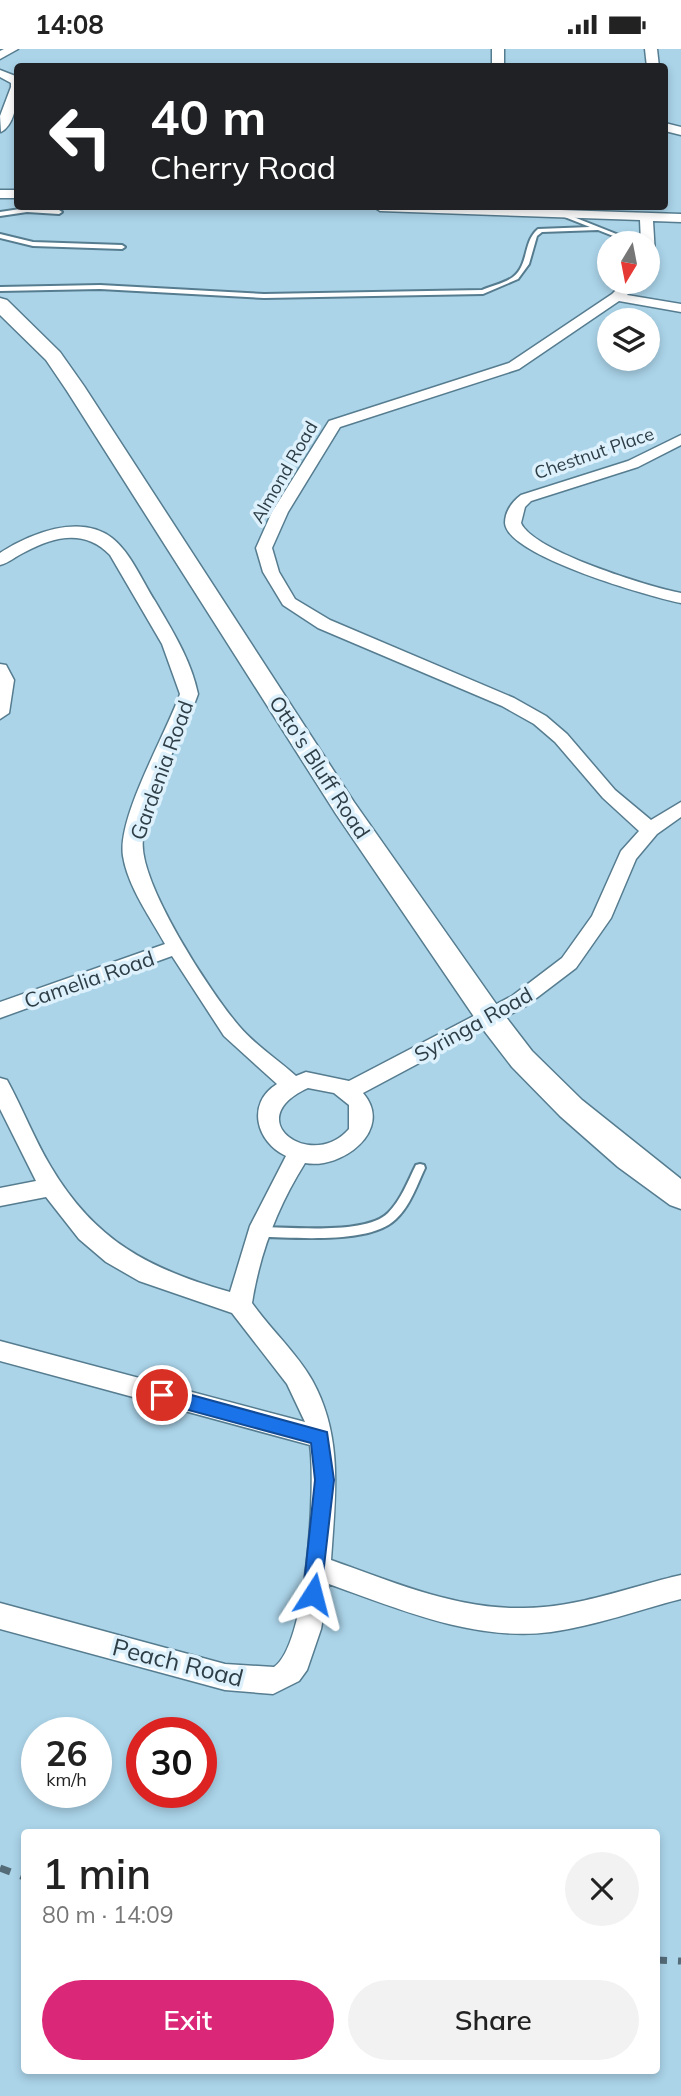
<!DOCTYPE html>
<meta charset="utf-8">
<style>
:root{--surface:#fff;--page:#f2f2f2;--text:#222;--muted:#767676;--accent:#db2777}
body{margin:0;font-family:Mulish,sans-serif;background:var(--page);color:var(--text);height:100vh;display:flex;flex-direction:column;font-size:26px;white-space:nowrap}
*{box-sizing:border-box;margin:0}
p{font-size:23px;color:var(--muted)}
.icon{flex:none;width:38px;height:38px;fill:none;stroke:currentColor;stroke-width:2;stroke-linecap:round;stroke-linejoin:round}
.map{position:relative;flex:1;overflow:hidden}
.sheet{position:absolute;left:21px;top:1780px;width:639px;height:245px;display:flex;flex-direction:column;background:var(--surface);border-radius:7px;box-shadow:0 4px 10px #0003}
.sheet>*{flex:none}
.top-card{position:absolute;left:14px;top:14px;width:654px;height:147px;border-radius:7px;box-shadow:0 4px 10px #0003;background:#202124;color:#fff;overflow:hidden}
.needle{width:46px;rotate:190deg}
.controls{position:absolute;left:597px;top:182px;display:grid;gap:14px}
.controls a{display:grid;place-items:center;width:63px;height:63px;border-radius:50%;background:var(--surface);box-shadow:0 4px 10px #0003;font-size:35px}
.speed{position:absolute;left:21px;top:1668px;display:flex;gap:14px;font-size:35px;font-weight:700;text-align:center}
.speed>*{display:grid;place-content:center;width:91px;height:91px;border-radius:50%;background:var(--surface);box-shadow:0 4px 10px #0003;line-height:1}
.speed small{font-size:18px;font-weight:400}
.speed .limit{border:10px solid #d22;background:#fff;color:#111}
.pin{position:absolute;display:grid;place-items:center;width:60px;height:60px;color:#fff;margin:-30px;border:4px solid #fff;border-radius:50%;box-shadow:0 2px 7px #0007}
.me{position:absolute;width:77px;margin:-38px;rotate:9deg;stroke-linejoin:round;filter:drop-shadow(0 0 5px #0008)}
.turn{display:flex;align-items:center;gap:24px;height:147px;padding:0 21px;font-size:32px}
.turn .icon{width:91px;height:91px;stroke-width:2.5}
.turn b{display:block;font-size:49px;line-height:60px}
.round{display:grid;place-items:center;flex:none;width:74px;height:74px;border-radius:37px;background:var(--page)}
.headline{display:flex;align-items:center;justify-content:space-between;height:119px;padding:0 21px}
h1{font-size:42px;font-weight:600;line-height:52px}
.action{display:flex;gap:14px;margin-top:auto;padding:14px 21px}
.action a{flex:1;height:80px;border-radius:42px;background:var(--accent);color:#fff;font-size:28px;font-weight:600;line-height:80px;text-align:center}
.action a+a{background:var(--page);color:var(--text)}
.status{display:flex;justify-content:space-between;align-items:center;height:49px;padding:0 35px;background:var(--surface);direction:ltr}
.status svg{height:19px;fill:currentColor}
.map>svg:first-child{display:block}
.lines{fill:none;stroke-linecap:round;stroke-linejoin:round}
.lane-casing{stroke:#567c8f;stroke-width:4}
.street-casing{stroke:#567c8f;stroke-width:3}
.secondary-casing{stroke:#567c8f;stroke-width:3}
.lane{fill:#fff;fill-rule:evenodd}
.street{fill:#fff;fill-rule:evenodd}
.secondary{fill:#fff;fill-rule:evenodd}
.rail{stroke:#546b78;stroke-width:7;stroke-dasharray:11 11;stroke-linecap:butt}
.route{fill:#1a73e8;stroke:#114b97;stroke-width:2}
.labels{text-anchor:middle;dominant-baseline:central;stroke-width:7;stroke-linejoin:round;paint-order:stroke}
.far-street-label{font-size:18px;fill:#2e3e47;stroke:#ddf1fc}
.street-label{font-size:21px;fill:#2e3e47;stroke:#ddf1fc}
.near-street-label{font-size:24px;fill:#2e3e47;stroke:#ddf1fc}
</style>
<div class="status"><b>14:08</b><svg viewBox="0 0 49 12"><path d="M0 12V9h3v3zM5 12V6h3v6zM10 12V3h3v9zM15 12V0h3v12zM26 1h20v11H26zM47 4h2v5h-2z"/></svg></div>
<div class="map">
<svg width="681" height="2047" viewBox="0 0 681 2047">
<rect width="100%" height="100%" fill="#abd4e9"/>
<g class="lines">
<!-- lane casing -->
<g class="lane-casing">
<g id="lane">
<path d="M27,159L59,161L62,163L59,165L27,163L0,167V163Z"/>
<path d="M557,163H561L639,194H631L598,181L542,183L537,187L529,215L518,230L483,245L264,249L100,240L0,242V238L100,236L264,245L482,241C491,237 505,234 513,228C529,216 523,192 538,180L590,178L557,165Z"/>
<path d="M0,185L33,193L122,196L125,198L122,200L33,197L0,189Z"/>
<path d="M420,1115L424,1116L425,1119C417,1136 410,1157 396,1170C370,1196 294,1188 259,1188L255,1186L253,1183L255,1180L259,1178C291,1178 366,1186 388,1164C401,1151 408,1132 416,1116Z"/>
</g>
</g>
<!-- street casing -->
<g class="street-casing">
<g id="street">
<path d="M4,0H18L0,10V2Z"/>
<rect x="492" y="0" width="12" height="18"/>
<path d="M645,0H657L659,18H647Z"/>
<path d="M0,21L18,28C18,44 17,75 1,83L0,67L11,38V34L0,28Z"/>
<path d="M665,74L681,78V86L665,82Z"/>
<rect x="0" y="141" width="18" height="8"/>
<path d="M374,158H470L681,165V173L653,172L655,206L648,210V194H641L640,171L380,162Z"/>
<path d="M624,233H638L627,246L681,255V263L619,252L519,320L340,378L288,463L272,499L279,523L295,550L330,571L514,649L546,667L567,685L615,741L651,771L681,753V768L657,785L636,810L611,869L576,919L526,957L363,1044C395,1081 341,1121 305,1114C278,1157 260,1203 252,1254C271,1281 296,1303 312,1331C344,1388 335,1449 331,1511C393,1533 458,1561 524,1559C577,1559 629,1538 681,1526V1550C638,1561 595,1577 551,1583C475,1593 399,1560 329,1535L321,1580L307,1621L299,1632L273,1645L225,1641L0,1580V1554L225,1615L274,1618C307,1596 316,1437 310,1396L0,1312V1292L305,1373L287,1335L232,1264L139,1232L106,1213L79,1190L46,1148L0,1157V1139L36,1132L0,1060V1029L7,1031C23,1060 34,1090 51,1118C95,1192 149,1220 230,1243L250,1177L286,1107C256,1093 246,1054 277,1035L224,987L172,907L0,969V953L165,895C150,868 128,838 123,807C117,768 166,685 180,645L162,595L110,506C85,480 55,487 25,503C16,507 9,514 0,516V504C29,485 80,464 112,489C131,504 142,532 155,552C172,581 191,611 198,645C181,693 149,740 143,790C137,832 211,944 239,977C255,996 277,1010 296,1027L306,1023L349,1032L512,947L562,909L592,867L621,802L639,782L603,749L555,693L534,675L502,657L318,579L283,556L263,523L256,499L272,463L329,372L509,314L612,245ZM308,1039L334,1044L349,1056V1080C312,1123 238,1071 308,1039Z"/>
<path d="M681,386V396L638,418L531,452L525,458L521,474C533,502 649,538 681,544V554C651,548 507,507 505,474C505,462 513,452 521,446L628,412Z"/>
<path d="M0,615L6,616L14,631L9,664L0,670Z"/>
</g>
</g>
<!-- secondary casing -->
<g class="secondary-casing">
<path id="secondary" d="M0,249L7,251L60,303L84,337L354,753L499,959L532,1002L582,1051L681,1130V1160L670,1156L618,1118L560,1067L512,1018L479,975L336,765L67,342L46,311L0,266Z"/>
</g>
<!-- lane -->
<use href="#lane" class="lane"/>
<!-- street -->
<use href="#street" class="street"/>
<!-- secondary -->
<use href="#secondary" class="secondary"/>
<!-- rail -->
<g class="rail">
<path d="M0,1819L24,1828"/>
<path d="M656,1911L681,1912"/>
</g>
</g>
<!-- route -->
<path class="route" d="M162,1338L327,1383L334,1431L320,1552L313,1554L306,1552L303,1545L315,1431L311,1394L155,1352L153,1346L155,1340Z"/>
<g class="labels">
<!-- far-street labels -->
<g class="far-street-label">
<text transform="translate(594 404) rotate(-19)">Chestnut Place</text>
<text transform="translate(284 423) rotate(-60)">Almond Road</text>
</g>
<!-- street labels -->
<g class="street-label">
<text transform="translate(320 718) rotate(57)">Otto's Bluff Road</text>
<text transform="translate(161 721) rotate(-70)">Gardenia Road</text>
<text transform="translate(89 930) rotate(-19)">Camelia Road</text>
<text transform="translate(473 975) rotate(-29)">Syringa Road</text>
</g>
<!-- near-street labels -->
<g class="near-street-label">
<text transform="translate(178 1613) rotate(14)">Peach Road</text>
</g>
</g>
</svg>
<div class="controls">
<a><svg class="needle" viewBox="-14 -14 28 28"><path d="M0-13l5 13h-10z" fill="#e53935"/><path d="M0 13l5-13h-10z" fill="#767676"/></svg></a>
<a><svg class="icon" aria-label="layers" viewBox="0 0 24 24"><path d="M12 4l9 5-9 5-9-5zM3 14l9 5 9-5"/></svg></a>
</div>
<div class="speed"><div>26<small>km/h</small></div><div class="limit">30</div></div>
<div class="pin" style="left:162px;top:1346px;background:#d93025"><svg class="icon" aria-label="arrive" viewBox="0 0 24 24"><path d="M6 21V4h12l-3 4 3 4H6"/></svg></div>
<svg class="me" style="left:313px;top:1545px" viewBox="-20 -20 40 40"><path d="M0-17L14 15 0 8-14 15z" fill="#1a73e8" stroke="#fff" stroke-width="4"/></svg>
<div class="top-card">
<div class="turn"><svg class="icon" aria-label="left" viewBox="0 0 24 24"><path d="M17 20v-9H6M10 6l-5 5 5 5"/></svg><div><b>40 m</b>Cherry Road</div></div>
</div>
<section class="sheet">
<div class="headline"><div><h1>1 min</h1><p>80 m · 14:09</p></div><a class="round"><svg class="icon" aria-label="close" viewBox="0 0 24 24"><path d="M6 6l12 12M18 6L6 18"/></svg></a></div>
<div class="action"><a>Exit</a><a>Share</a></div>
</section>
</div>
